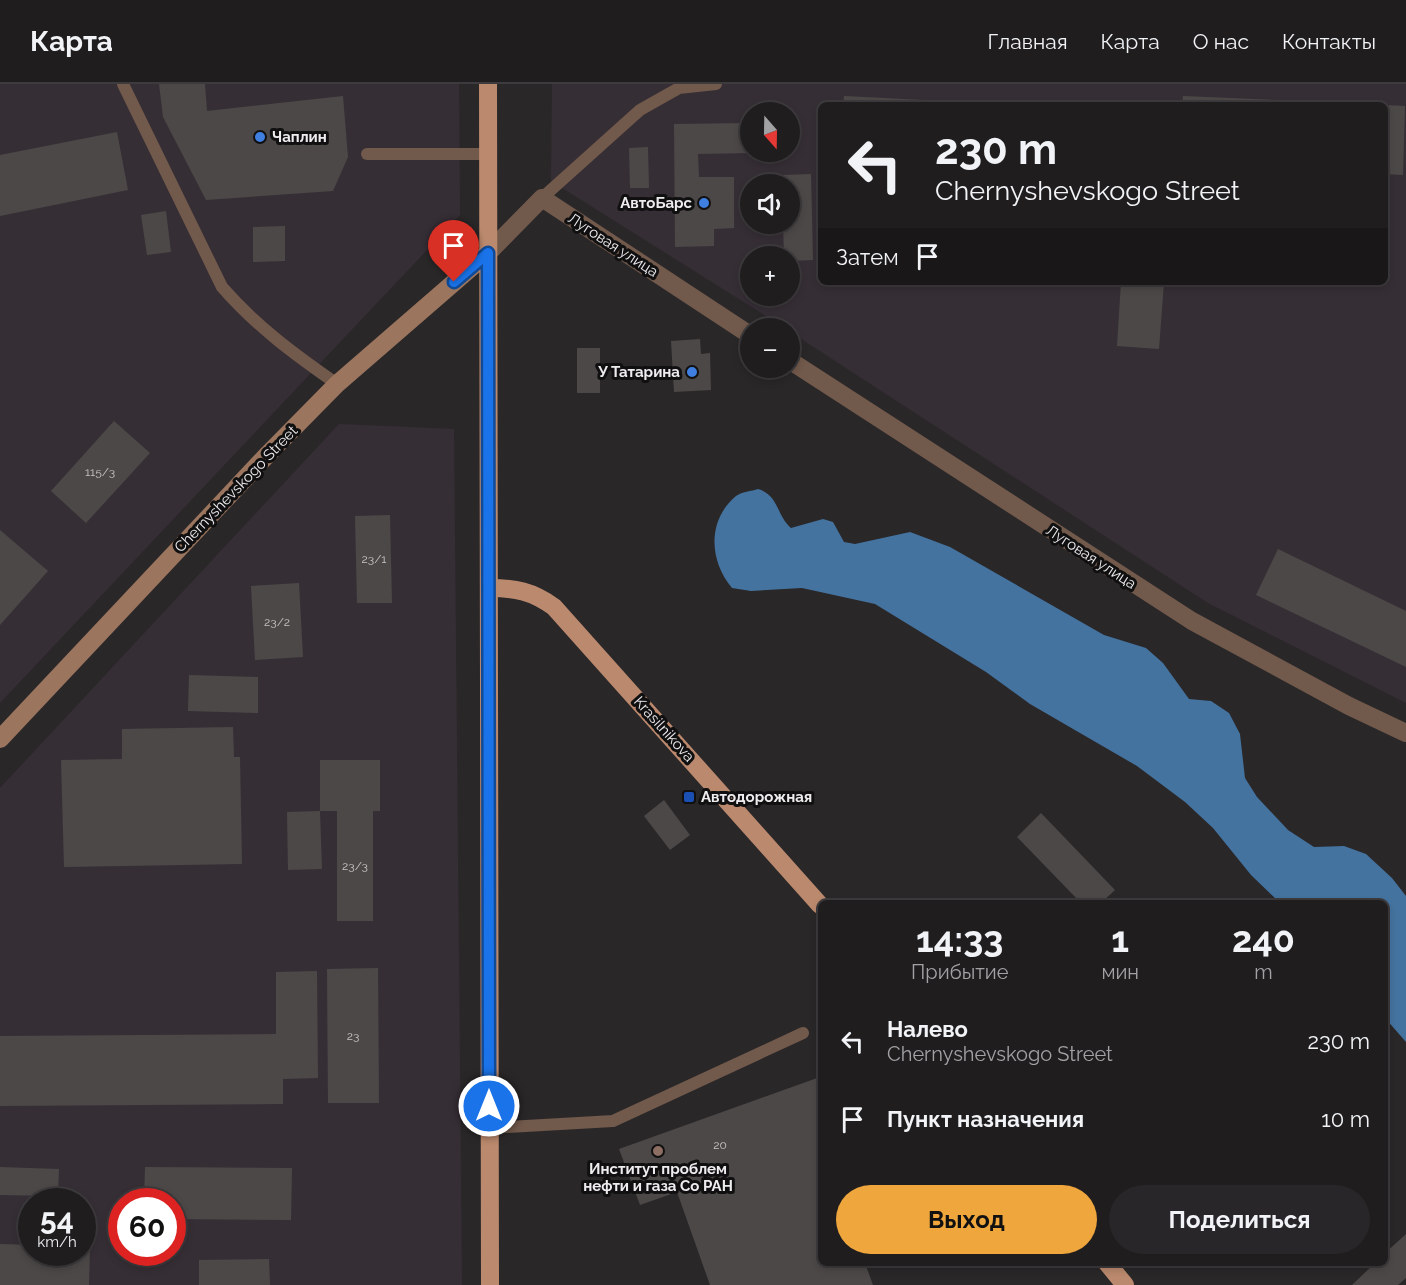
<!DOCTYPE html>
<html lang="ru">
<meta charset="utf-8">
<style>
:root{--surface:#201d1f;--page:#282628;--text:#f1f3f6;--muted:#a2a2a4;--line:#3d3b3d;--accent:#efa73d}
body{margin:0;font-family:Raleway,sans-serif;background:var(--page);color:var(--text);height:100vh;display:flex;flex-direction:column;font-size:22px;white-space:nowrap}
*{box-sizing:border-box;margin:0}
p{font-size:20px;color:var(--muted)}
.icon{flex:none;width:33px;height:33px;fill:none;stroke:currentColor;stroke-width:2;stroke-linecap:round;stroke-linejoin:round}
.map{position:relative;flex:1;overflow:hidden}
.side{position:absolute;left:818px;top:816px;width:570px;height:366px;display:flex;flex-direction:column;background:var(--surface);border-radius:9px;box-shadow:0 3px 9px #0003,0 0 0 2px var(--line)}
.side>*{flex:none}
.hud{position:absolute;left:818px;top:18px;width:570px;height:183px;border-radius:9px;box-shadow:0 3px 9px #0003,0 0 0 2px var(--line);background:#201d1f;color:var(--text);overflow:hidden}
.needle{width:39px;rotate:160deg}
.tools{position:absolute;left:740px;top:18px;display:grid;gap:12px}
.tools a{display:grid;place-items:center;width:60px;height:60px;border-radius:50%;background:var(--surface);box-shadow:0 3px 9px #0003,0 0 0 2px var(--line);font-size:30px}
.speed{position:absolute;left:18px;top:1104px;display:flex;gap:12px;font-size:30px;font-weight:700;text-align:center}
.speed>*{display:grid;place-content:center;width:78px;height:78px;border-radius:50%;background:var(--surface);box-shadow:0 3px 9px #0003,0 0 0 2px var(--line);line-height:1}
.speed small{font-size:15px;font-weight:400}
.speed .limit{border:9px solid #d22;background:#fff;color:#111}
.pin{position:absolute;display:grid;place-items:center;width:51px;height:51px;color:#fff;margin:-62px -26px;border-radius:50% 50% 50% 0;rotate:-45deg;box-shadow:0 0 6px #0007}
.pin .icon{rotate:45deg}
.me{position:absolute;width:66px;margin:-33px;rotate:0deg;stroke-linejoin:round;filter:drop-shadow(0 0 4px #0008)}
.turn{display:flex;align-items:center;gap:21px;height:126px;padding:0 18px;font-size:27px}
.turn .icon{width:78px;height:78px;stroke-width:2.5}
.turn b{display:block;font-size:42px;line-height:51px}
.then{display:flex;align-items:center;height:57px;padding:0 18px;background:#0003;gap:12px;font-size:22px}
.eta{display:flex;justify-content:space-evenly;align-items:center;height:102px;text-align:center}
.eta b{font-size:36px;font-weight:700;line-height:42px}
.cta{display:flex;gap:12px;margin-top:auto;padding:12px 18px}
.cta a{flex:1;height:69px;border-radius:36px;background:var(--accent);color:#111;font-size:24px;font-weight:700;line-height:69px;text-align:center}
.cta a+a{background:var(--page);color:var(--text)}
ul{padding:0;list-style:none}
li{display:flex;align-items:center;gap:18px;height:78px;padding:0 18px}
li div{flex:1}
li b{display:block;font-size:22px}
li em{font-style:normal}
header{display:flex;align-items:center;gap:36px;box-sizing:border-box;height:84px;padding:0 30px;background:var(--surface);border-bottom:2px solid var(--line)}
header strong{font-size:28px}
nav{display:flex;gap:33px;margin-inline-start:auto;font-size:21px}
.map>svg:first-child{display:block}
.built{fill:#362e35;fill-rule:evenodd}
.water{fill:#44739f}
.building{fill:#4c4847}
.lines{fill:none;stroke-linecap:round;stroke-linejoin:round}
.lane{stroke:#71594b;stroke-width:12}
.street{stroke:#71594b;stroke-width:18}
.secondary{stroke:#9b755e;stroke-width:18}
.primary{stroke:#bb896d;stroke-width:18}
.route-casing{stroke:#114b97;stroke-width:15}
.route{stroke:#1a73e8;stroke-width:10}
.shop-dot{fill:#3f7fe0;stroke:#111011;stroke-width:2}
.transit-dot{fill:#1a4fb4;stroke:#111011;stroke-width:2}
.education-dot{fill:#8d6e63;stroke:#111011;stroke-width:2}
.labels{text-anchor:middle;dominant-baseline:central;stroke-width:6;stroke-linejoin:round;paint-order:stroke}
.number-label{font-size:12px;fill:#c6c3c4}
.poi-label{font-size:15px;font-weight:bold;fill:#eeecee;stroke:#111011;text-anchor:start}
.street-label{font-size:15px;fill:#eeecee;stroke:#111011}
</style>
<header>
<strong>Карта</strong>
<nav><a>Главная</a><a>Карта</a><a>О нас</a><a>Контакты</a></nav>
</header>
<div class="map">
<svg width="1406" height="1201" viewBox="0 0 1406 1201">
<rect width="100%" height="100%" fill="#2a2729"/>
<!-- built -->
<g class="built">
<path d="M0,0H459L460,131L0,619Z"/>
<path d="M552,0H1406V619L1208,519L789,247V244H785L551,97ZM820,21H1384V198H820ZM750,28H789V68H750ZM750,100H789V140H750ZM750,172H789V212H750Z"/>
<path d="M339,340L454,345L462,1201H0V704ZM32,1118H82V1168H32ZM122,1118H172V1168H122Z"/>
</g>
<!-- water -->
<path class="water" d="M758,405C779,411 776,431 791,444L823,435L833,438L844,458L855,460L910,448L950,463L1104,551L1146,564L1163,579L1189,615L1211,617L1229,629L1240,650L1245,694L1257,713L1288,746L1314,763L1344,762L1366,770L1392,794L1406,812V958L1385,934L1384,819H1280L1251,791L1213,744L1185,718L1137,682L1030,620L986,588L875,520L802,504L751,507L732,504C709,477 707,436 736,412C741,408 752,407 758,405Z"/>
<!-- building -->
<g class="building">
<path d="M159,0H205L207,27L343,12L348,73L333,107L206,116L163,33Z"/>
<path d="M844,12L964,18V21H843Z"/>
<path d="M1183,12L1347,19V21H1182Z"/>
<path d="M1384,21L1405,22L1403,91L1384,90Z"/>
<path d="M750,39V69L698,70L699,93H734V144L714,145V162L675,163L674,40Z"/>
<path d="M117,48L128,106L0,132V71Z"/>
<path d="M648,63L649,104H630L629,64Z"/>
<path d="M811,90L813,176L789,177V172H784L783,140H789V100H782V91Z"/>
<path d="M166,127L171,168L147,171L141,131Z"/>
<path d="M285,142V177L253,178V143Z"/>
<path d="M911,198H956V202Z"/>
<path d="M1121,198H1164L1159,265L1117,262Z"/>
<path d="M700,255L701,270L710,269L711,306L674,308L671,257Z"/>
<rect x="577" y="264" width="23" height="45"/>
<path d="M114,337L150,369L86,439L51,407Z"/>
<path d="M390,431L392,519H357L355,432Z"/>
<path d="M0,446L48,487L0,541Z"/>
<path d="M1278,465L1406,527V583L1256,511Z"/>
<path d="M299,499L303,573L255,576L251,502Z"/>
<path d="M189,591L258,593V629L188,627Z"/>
<path d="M233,643L234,673H240L242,780L64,783L61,676L122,675V645Z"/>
<path d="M320,676H380V727H373V837H337V727H320L322,785L288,786L287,728L320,727Z"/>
<path d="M664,716L690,751L670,766L644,732Z"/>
<path d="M1041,729L1115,806L1101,819H1081L1017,753Z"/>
<path d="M378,884L379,1019H328L327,885Z"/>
<path d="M317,887L318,994L283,995V1020L0,1022V952L276,950V888Z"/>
<path d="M820,993V1179H865L873,1201H710L677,1108L640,1121L619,1065Z"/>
<path d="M0,1083L59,1085L58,1112L0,1111Z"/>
<path d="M145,1083L292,1084L291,1136L172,1135V1118H144Z"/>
<path d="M1406,1150V1194L1398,1201H1352L1375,1179H1384V1170Z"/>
<path d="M0,1160L32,1161V1168H82V1163H90L89,1201H0Z"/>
<path d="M269,1175L270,1201H199V1176Z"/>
</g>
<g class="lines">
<!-- lane -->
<g class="lane">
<path d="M123,0L222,203C257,243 294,270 337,300"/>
<path d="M367,70H488"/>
<path d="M542,114L640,26L679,4L716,0"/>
<path d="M489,1044L613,1037L803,949"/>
</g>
<!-- street -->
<g class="street">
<path d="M488,169L542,114L750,251"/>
<path d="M789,276L1192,537L1349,622L1406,649"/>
</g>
<!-- secondary -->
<path class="secondary" d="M0,655L268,370L337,300L488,169"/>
<!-- primary -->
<g class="primary">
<path d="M488,0L490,1201"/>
<path d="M489,504C515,504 532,507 554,523L820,821"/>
<path d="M1107,1179L1125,1201"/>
</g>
</g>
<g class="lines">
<!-- route casing -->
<g class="route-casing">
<path id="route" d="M454,198L488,169L489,1022"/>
</g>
<!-- route -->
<use href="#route" class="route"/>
</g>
<!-- markers -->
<g class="shop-dot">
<circle cx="260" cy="53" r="6"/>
<circle cx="704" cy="119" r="6"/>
<circle cx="692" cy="288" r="6"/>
</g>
<rect class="transit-dot" x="683" y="707" width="12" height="12" rx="3"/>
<circle class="education-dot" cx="658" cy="1067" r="6"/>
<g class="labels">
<!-- number labels -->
<g class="number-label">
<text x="100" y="388">115/3</text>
<text x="374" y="475">23/1</text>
<text x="277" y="538">23/2</text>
<text x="355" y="782">23/3</text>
<text x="353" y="952">23</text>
<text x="720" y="1061">20</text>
</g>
<!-- poi labels -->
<g class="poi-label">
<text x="272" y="53">Чаплин</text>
<text x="692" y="119" text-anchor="end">АвтоБарс</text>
<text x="680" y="288" text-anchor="end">У Татарина</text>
<text x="701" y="713">Автодорожная</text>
<text x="658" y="1085" text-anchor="middle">Институт проблем<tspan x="658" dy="17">нефти и газа Со РАН</tspan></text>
</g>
<!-- street labels -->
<g class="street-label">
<text transform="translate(613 161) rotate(33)">Луговая улица</text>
<text transform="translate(236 405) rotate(-46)">Chernyshevskogo Street</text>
<text transform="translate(1091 473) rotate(33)">Луговая улица</text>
<text transform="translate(664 645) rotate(48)">Krasilnikova</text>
</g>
</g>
</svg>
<div class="tools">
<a><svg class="needle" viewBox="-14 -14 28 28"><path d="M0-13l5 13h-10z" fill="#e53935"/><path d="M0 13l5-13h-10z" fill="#a2a2a4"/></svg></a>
<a><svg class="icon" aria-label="sound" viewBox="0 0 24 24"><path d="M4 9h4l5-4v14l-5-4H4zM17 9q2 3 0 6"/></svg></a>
<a>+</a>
<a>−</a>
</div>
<div class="speed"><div>54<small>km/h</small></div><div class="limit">60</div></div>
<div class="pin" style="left:454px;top:198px;background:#d93025"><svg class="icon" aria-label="arrive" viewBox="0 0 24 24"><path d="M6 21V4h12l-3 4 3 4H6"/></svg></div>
<svg class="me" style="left:489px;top:1022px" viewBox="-20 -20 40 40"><circle r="17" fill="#1a73e8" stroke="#fff" stroke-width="3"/><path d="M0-11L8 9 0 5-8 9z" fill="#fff"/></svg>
<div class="hud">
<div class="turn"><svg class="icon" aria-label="left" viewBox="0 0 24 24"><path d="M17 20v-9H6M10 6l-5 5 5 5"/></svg><div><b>230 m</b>Chernyshevskogo Street</div></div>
<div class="then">Затем<svg class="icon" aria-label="arrive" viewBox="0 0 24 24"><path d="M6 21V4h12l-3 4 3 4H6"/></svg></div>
</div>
<section class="side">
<div class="eta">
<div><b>14:33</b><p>Прибытие</p></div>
<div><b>1</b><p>мин</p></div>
<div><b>240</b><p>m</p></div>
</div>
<ul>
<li><svg class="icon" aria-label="left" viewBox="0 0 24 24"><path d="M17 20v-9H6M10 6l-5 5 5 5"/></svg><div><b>Налево</b><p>Chernyshevskogo Street</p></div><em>230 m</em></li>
<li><svg class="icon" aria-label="arrive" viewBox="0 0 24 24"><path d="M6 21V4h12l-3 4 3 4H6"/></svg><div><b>Пункт назначения</b></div><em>10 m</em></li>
</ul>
<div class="cta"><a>Выход</a><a>Поделиться</a></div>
</section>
</div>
